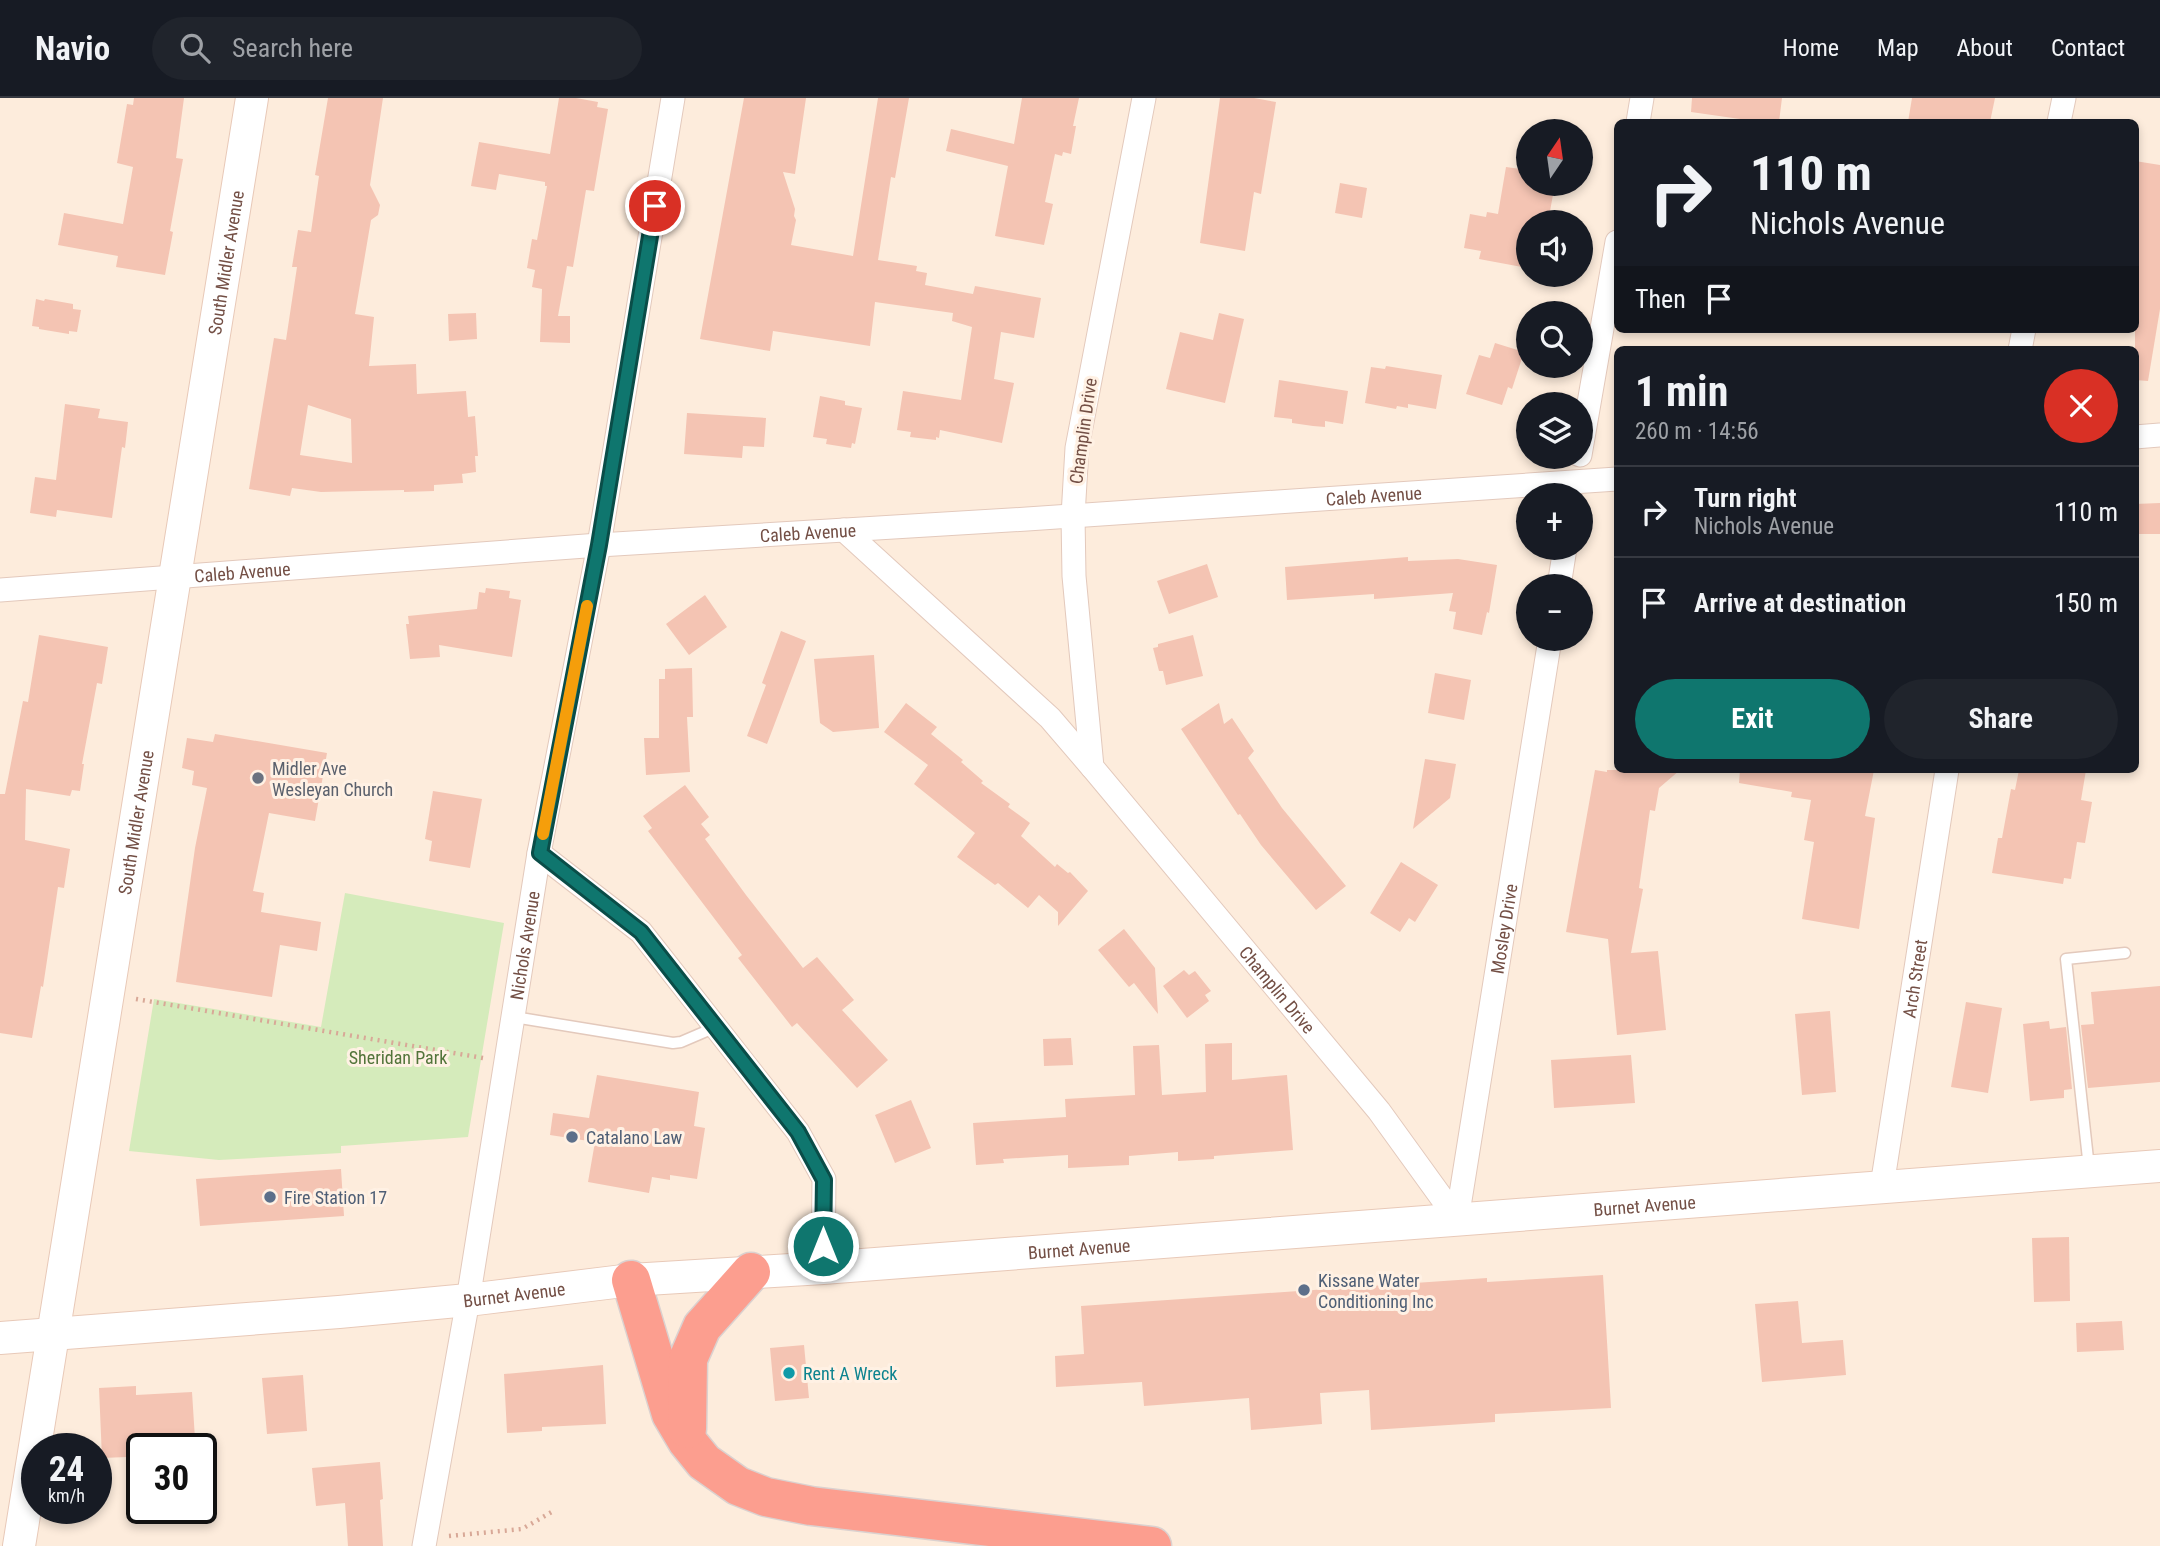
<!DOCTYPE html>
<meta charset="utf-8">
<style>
:root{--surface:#171b24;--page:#20242c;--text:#f1f3f6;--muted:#9ea1a6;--line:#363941;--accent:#0f766e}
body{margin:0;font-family:"Roboto Condensed",sans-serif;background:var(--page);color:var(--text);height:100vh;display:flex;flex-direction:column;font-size:26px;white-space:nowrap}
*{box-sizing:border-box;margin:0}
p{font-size:23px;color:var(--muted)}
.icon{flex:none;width:38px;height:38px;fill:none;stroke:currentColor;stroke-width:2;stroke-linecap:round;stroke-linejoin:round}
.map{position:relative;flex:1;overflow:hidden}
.drawer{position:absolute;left:1614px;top:248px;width:525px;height:427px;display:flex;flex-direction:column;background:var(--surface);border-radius:10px;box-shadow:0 4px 10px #0003}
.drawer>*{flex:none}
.guide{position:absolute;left:1614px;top:21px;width:525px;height:214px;border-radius:10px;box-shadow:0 4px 10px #0003;background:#171b24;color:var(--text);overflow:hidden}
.needle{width:46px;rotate:13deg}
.fabs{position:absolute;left:1516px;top:21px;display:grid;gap:14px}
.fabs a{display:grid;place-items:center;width:77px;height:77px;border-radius:50%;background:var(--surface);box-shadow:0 4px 10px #0003;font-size:35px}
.speed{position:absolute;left:21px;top:1335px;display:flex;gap:14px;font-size:35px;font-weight:700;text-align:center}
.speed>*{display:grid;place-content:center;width:91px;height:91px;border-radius:50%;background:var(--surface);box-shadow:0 4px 10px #0003;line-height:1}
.speed small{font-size:18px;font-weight:400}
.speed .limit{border:4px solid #111;border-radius:10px;background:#fff;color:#111}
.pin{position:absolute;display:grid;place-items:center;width:60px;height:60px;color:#fff;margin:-30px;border:4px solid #fff;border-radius:50%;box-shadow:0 2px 7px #0007}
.me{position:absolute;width:77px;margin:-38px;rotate:0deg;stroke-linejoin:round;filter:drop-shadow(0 0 5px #0008)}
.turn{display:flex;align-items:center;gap:24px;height:147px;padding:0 21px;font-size:32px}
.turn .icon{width:91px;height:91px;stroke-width:2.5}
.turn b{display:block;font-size:49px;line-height:60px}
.then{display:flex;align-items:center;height:66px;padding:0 21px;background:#0003;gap:14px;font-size:26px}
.round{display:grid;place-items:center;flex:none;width:74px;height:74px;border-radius:37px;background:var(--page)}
.summary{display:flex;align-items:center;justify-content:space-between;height:119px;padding:0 21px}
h1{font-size:42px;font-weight:700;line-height:52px}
.primary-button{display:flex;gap:14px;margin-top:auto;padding:14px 21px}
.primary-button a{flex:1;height:80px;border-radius:42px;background:var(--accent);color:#fff;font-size:28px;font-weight:700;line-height:80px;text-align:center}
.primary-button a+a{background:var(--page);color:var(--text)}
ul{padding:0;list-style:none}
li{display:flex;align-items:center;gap:21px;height:91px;padding:0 21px;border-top:2px solid var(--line)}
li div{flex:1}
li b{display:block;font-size:26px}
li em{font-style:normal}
header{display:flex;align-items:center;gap:42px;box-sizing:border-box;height:98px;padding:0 35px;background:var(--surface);border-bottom:2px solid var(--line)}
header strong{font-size:33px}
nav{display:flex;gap:38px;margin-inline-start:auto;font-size:24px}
.search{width:490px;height:63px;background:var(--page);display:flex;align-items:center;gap:18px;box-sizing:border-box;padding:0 24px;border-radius:38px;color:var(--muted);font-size:26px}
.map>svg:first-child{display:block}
.green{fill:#d5ebbb}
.building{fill:#f4c4b3;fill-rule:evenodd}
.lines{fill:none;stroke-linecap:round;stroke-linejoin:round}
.lane-casing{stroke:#e3c9bc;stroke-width:13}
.street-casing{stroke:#e3c9bc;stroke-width:25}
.secondary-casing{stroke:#e8c9b8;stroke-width:34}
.highway-casing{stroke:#dbd1cf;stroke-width:41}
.path{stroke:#d8a897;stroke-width:4.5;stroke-dasharray:2 5;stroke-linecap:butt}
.lane{stroke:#fff;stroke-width:10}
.street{stroke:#fff;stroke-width:23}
.secondary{stroke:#fff;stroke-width:32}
.highway{stroke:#fc9e8f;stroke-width:38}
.route-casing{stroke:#0a4d48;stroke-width:18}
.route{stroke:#0f766e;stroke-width:12}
.slow{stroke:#f59e0b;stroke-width:12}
.worship-dot{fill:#6b7280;stroke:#fff1e4;stroke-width:2.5}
.service-dot{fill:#5c6f8a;stroke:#fff1e4;stroke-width:2.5}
.culture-dot{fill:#0f9aa8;stroke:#fff1e4;stroke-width:2.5}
.labels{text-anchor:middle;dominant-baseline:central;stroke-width:6;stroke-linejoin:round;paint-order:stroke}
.street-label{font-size:18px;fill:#734f45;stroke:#fff1e4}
.worship-label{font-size:18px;fill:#5b616d;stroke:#fff1e4;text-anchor:start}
.park-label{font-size:18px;fill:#52743a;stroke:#fff1e4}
.service-label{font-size:18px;fill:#4e5e75;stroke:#fff1e4;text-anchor:start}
.culture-label{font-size:18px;fill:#0d838f;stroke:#fff1e4;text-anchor:start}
</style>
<header>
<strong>Navio</strong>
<div class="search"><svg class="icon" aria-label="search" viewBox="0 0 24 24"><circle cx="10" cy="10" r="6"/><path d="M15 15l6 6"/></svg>Search here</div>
<nav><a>Home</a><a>Map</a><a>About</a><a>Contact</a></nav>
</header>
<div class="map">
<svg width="2160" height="1448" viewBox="0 0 2160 1448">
<rect width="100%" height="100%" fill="#fdecdc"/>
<!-- green -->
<path class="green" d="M345,795L504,825L468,1039L341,1048V1055L219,1062L129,1053L154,901L321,929Z"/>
<!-- building -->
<g class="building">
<path d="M134,0H184L176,60L183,61L170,133L173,134L165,177L116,169L118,158L58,147L64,115L123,126L133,69L117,65L127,6L133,7Z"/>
<path d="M328,0H383L370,87L380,107L378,117L371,122L355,216L374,219L369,268L416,266L417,296L466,293L468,319L475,318L478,358H475L476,374L462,376L463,385L434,387V393L404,394V392L321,394L292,390L290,398L249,391L274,240L286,242L297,169H292L298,132L311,134L319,78L315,77ZM308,307L351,321L352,365L300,357Z"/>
<path d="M559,0H576L598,4L597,9L608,11L594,93L586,92L573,169L567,168L558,218H570V245L540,244L542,191L532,189L535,172L527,170L532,141L537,142L547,88H545V84L499,76L496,92L471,88L479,44L550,56Z"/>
<path d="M744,0H806L795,76L783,74L795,111L794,118L796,122L791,147L853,158L878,0H909L895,80L891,79L878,162L917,168L916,173L927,175L925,187L973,196L975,188L1041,200L1034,240L1001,234L994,281L1014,285L1002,345L940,332L939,340L936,339V342L910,339L911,334L897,332L903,293L961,302L972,229L952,223L953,215L875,204L870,248L773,233L770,253L700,241Z"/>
<path d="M1022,0H1079L1073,28H1076L1071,56L1063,54L1062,58L1055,56L1045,104L1053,106L1044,147L995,138L1008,68L946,53L951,31L1014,46Z"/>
<path d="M1220,0H1254L1276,4L1261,96L1254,94L1245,153L1200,145Z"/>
<path d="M1692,0H1782L1779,24H1761L1691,14Z"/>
<path d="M1912,0H1995L1990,24H1908Z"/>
<path d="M2135,63L2160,67V211L2148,283L2135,282Z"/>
<path d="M1506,69L1528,72V86H1555L1548,124H1528V170L1479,161L1481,153L1464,150L1470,116L1486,119L1487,114L1498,116Z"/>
<path d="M1340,85L1367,90L1362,120L1335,115Z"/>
<path d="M36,201L44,203L45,201L73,206V211L81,212L77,234L69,233V236L39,231V229L32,228Z"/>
<path d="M476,215L477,241L449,243L448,216Z"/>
<path d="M1219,215L1244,221L1225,305L1166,291L1180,234L1213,242Z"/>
<path d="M1495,245L1524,254L1512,291L1508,289L1502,307L1466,296L1479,257L1490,260Z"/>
<path d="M1386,268L1442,277L1436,311L1408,306V310L1397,308L1396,311L1365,305L1371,269L1385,271Z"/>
<path d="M1279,282L1348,293L1343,326L1325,323V329L1313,328L1292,325V321L1274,319Z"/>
<path d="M820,298L845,303V307L862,310L855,346L852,345L851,350L826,346L827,341L813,339Z"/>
<path d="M65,306L100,311L98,320L128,324L125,350L122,349L112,420L57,412L56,419L30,415L35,379L56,382Z"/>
<path d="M687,315L766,320L764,349L743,348L742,360L684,356Z"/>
<path d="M2160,405V436H2135V406Z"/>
<path d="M1408,459V463L1458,461L1497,467L1489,515L1487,514L1482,537L1453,531L1456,514L1449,513L1453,495L1374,501V496L1287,502L1285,469Z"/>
<path d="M1207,466L1218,499L1169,516L1157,483Z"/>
<path d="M486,490L510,493L509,500L521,502L512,559L439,547L440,559L410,561L406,526H409L408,518L477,511L479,494L485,495Z"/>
<path d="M705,497L727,529L689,557L666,526Z"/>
<path d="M781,533L806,543L767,646L747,638L766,587L762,585Z"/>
<path d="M39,537L108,549L102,586L97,585L82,666H84L80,693L72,692L70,698L26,691L25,742L70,751L64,790L58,789L43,889L41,888L32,940L0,935V696H5L23,603L28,604Z"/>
<path d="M1193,537L1203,578L1166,587L1163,573H1159L1153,550L1158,549V546Z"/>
<path d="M874,557L879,630L833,634L820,625L814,561Z"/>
<path d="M692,570L693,619H687L690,674L646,677L644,640H659V581H665V571Z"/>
<path d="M1435,575L1471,582L1464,622L1428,615Z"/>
<path d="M906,605L937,629L931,636L963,662L961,664L983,683L981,685L1010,706L1008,709L1030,725L1021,738L1055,769L1057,766L1068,775L1070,774L1088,793L1058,828V814L1039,797L1028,810L998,785L995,787L957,759L975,735L914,686L928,667L884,634Z"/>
<path d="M1219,605L1224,626L1232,620L1254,653L1248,660L1282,710L1346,788L1316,812L1261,747L1240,716L1238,717L1181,631Z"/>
<path d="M215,636L327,655L315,723L269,715L253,793L264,795L261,814L321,824L317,853L280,847L272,899L176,884L195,750L207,690L192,687L194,673L182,670L187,640L213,644Z"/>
<path d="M1425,661L1456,666L1450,700L1413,731Z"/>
<path d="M1595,672L1607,674V672H1680L1659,690L1655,713L1650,712L1639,790L1643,791L1631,855L1658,853L1666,932L1617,937L1608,841L1566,834Z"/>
<path d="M1740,672H1874L1865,718L1875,720L1859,831L1802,821L1814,744L1804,742L1811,702L1791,699L1792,694L1739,685Z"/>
<path d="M2019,672H2086L2081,702L2092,704L2085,745L2077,744L2071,781L2064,780L2063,786L1992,775L1998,740H2002L2011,691L2015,692Z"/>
<path d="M685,687L709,719L701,726L710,737L705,741L746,797L803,870L817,859L854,902L842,912L888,962L857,990L797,925L792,929L738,860L742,857L648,733L652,730L643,718Z"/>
<path d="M433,693L482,701L470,770L429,763L432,743L425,741Z"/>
<path d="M1401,764L1438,787L1415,824L1409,820L1400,834L1370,815Z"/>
<path d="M1124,831L1155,870L1158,916L1134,885L1129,889L1098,852Z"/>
<path d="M1184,872L1189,877L1195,873L1211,893L1205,897L1209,903L1187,920L1163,888Z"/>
<path d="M2160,888V984L2088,990L2081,927L2094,926L2091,894Z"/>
<path d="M1966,904L2002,910L1988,995L1951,989Z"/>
<path d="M1830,913L1836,994L1802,997L1795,916Z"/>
<path d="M2049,923L2050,931L2066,929L2072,991L2064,992V1000L2030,1003L2023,926Z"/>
<path d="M1071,940L1073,967L1044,968L1043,941Z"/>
<path d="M1232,945V982L1287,977L1293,1052L1214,1058V1061L1178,1063V1054L1129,1058V1067L1068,1070V1057L1003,1061L1004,1065L976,1067L973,1025L1066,1019L1065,1001L1135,997L1133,948L1159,947L1162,997L1206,994L1205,946Z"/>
<path d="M1631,957L1635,1005L1554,1010L1551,962Z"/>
<path d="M597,977L699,994L694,1028L705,1030L697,1081L670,1077V1082L652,1079L649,1095L588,1084L595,1044L550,1037L553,1015L589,1020Z"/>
<path d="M911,1002L931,1050L895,1065L875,1017Z"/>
<path d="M341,1071L344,1118L200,1128L196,1081Z"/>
<path d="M2069,1139L2070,1203L2034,1204L2032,1140Z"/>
<path d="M1603,1177L1611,1310L1495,1316V1324L1371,1332L1369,1292L1320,1295L1322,1326L1251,1332L1249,1300L1144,1308L1142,1284L1056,1289L1055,1258L1084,1256L1081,1208L1487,1180V1184Z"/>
<path d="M1798,1203L1802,1245L1843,1242L1846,1277L1762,1284L1755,1206Z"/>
<path d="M2122,1223L2124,1252L2077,1254L2076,1225Z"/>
<path d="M804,1247L809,1300L775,1303L770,1250Z"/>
<path d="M603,1267L606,1326L542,1329V1333L507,1335L504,1276Z"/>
<path d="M303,1277L307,1333L267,1336L262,1280Z"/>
<path d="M136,1288V1297L192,1294L195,1341H176V1349L127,1354V1359L102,1360L99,1290Z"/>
<path d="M380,1364L383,1401L380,1402L383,1448H348L345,1405L316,1408L312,1370Z"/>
</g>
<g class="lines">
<!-- lane casing -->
<g class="lane-casing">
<g id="lane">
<path d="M514,919L673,945L681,944L716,929"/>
<path d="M2089,1070L2066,861L2125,855"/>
</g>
</g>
<!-- street casing -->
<g class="street-casing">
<g id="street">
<path id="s1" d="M1144,0L1077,350L1073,418L1074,478L1092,669L1379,1013L1457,1121"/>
<path d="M1638,24L1642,0"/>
<path d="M2059,24L2064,0"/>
<path d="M2020,252L2024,231"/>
<path d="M2135,339L2160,337"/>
<path d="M1580,357L1617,144"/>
<path d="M844,432L1050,620L1092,669"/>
<path d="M1559,488L1565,450"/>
<path id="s2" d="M0,492L599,447L1027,421L1617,381"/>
<path d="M539,755L641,834L798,1034L824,1081L823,1170"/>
<path id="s3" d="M1882,1088L1947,672"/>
<path id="s4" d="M1457,1121L1550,541"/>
<path id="s5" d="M424,1448L468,1202L539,755L599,447L673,0"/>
</g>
</g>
<!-- secondary casing -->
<g class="secondary-casing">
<g id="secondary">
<path id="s6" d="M0,1240L339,1214L468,1202L631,1182L823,1170L2160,1068"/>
<path id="s7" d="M19,1448L252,0"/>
</g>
</g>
<!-- highway casing -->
<g class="highway-casing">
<g id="highway">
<path d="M631,1182L671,1316L687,1343L704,1364L738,1388L766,1399L811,1408L1152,1448"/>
<path d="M687,1331L688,1261L702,1229L751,1174"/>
</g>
</g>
<!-- path -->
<g class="path">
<path d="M136,901L483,960"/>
<path d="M449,1438L522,1431L555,1412"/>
</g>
<!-- lane -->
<use href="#lane" class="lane"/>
<!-- street -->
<use href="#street" class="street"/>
<!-- secondary -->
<use href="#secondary" class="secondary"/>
<!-- highway -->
<use href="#highway" class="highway"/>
</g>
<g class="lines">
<!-- route casing -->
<g class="route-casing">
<path id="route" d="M655,108L599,447L540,755L641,834L798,1034L824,1082L823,1148"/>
</g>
<!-- route -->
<use href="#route" class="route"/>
<!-- slow -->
<path class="slow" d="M543,736L587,508"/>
</g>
<!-- markers -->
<circle class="worship-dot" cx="258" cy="680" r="7"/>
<g class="service-dot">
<circle cx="572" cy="1039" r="7"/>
<circle cx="270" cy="1099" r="7"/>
<circle cx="1304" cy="1192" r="7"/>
</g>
<circle class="culture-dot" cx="789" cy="1275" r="7"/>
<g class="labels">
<!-- street labels -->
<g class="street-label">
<text stroke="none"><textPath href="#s7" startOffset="1300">South Midler Avenue</textPath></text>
<text transform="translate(1083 333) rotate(-82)">Champlin Drive</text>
<text stroke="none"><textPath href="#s2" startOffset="1377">Caleb Avenue</textPath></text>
<text stroke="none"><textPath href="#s2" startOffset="810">Caleb Avenue</textPath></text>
<text stroke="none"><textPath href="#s2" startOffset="243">Caleb Avenue</textPath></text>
<text stroke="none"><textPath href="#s7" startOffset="733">South Midler Avenue</textPath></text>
<text stroke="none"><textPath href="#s4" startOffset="294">Mosley Drive</textPath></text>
<text stroke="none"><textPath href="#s5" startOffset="609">Nichols Avenue</textPath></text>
<text stroke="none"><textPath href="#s3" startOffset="210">Arch Street</textPath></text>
<text stroke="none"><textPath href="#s1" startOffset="966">Champlin Drive</textPath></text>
<text stroke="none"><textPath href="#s6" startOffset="1650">Burnet Avenue</textPath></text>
<text stroke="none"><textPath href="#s6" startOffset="1083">Burnet Avenue</textPath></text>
<text stroke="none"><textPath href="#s6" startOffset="516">Burnet Avenue</textPath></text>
</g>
<!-- worship labels -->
<g class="worship-label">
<text x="272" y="670">Midler Ave<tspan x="272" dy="21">Wesleyan Church</tspan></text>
</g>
<!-- park labels -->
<g class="park-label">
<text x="398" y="959">Sheridan Park</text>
</g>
<!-- service labels -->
<g class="service-label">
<text x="586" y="1039">Catalano Law</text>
<text x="284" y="1099">Fire Station 17</text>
<text x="1318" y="1182">Kissane Water<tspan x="1318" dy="21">Conditioning Inc</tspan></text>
</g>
<!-- culture labels -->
<g class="culture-label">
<text x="803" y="1275">Rent A Wreck</text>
</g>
</g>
</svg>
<div class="fabs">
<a><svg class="needle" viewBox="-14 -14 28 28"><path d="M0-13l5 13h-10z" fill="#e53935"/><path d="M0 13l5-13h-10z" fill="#9ea1a6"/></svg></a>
<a><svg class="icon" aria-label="sound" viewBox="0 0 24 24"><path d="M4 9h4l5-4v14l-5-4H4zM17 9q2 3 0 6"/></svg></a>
<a><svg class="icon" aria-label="search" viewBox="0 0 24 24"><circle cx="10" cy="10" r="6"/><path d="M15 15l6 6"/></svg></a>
<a><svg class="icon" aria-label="layers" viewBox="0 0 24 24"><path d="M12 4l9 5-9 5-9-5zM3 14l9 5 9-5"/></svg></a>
<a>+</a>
<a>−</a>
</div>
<div class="speed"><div>24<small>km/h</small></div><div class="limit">30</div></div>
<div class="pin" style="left:655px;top:108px;background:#d93025"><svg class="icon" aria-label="arrive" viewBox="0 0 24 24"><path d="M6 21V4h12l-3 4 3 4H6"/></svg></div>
<svg class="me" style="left:823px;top:1148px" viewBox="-20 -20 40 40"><circle r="17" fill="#0f766e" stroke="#fff" stroke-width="3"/><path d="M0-11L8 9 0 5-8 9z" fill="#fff"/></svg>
<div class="guide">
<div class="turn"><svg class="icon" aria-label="right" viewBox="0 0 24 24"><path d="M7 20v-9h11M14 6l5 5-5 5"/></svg><div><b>110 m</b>Nichols Avenue</div></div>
<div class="then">Then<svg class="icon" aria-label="arrive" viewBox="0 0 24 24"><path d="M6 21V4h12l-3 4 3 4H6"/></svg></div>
</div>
<section class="drawer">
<div class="summary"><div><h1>1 min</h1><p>260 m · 14:56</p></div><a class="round" style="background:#d93025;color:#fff"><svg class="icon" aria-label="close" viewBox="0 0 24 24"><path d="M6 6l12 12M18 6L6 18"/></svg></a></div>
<ul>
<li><svg class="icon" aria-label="right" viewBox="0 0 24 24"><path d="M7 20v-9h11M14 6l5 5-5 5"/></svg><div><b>Turn right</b><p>Nichols Avenue</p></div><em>110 m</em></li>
<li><svg class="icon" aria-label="arrive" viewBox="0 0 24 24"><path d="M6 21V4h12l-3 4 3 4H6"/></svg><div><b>Arrive at destination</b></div><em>150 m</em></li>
</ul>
<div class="primary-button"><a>Exit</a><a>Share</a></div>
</section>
</div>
